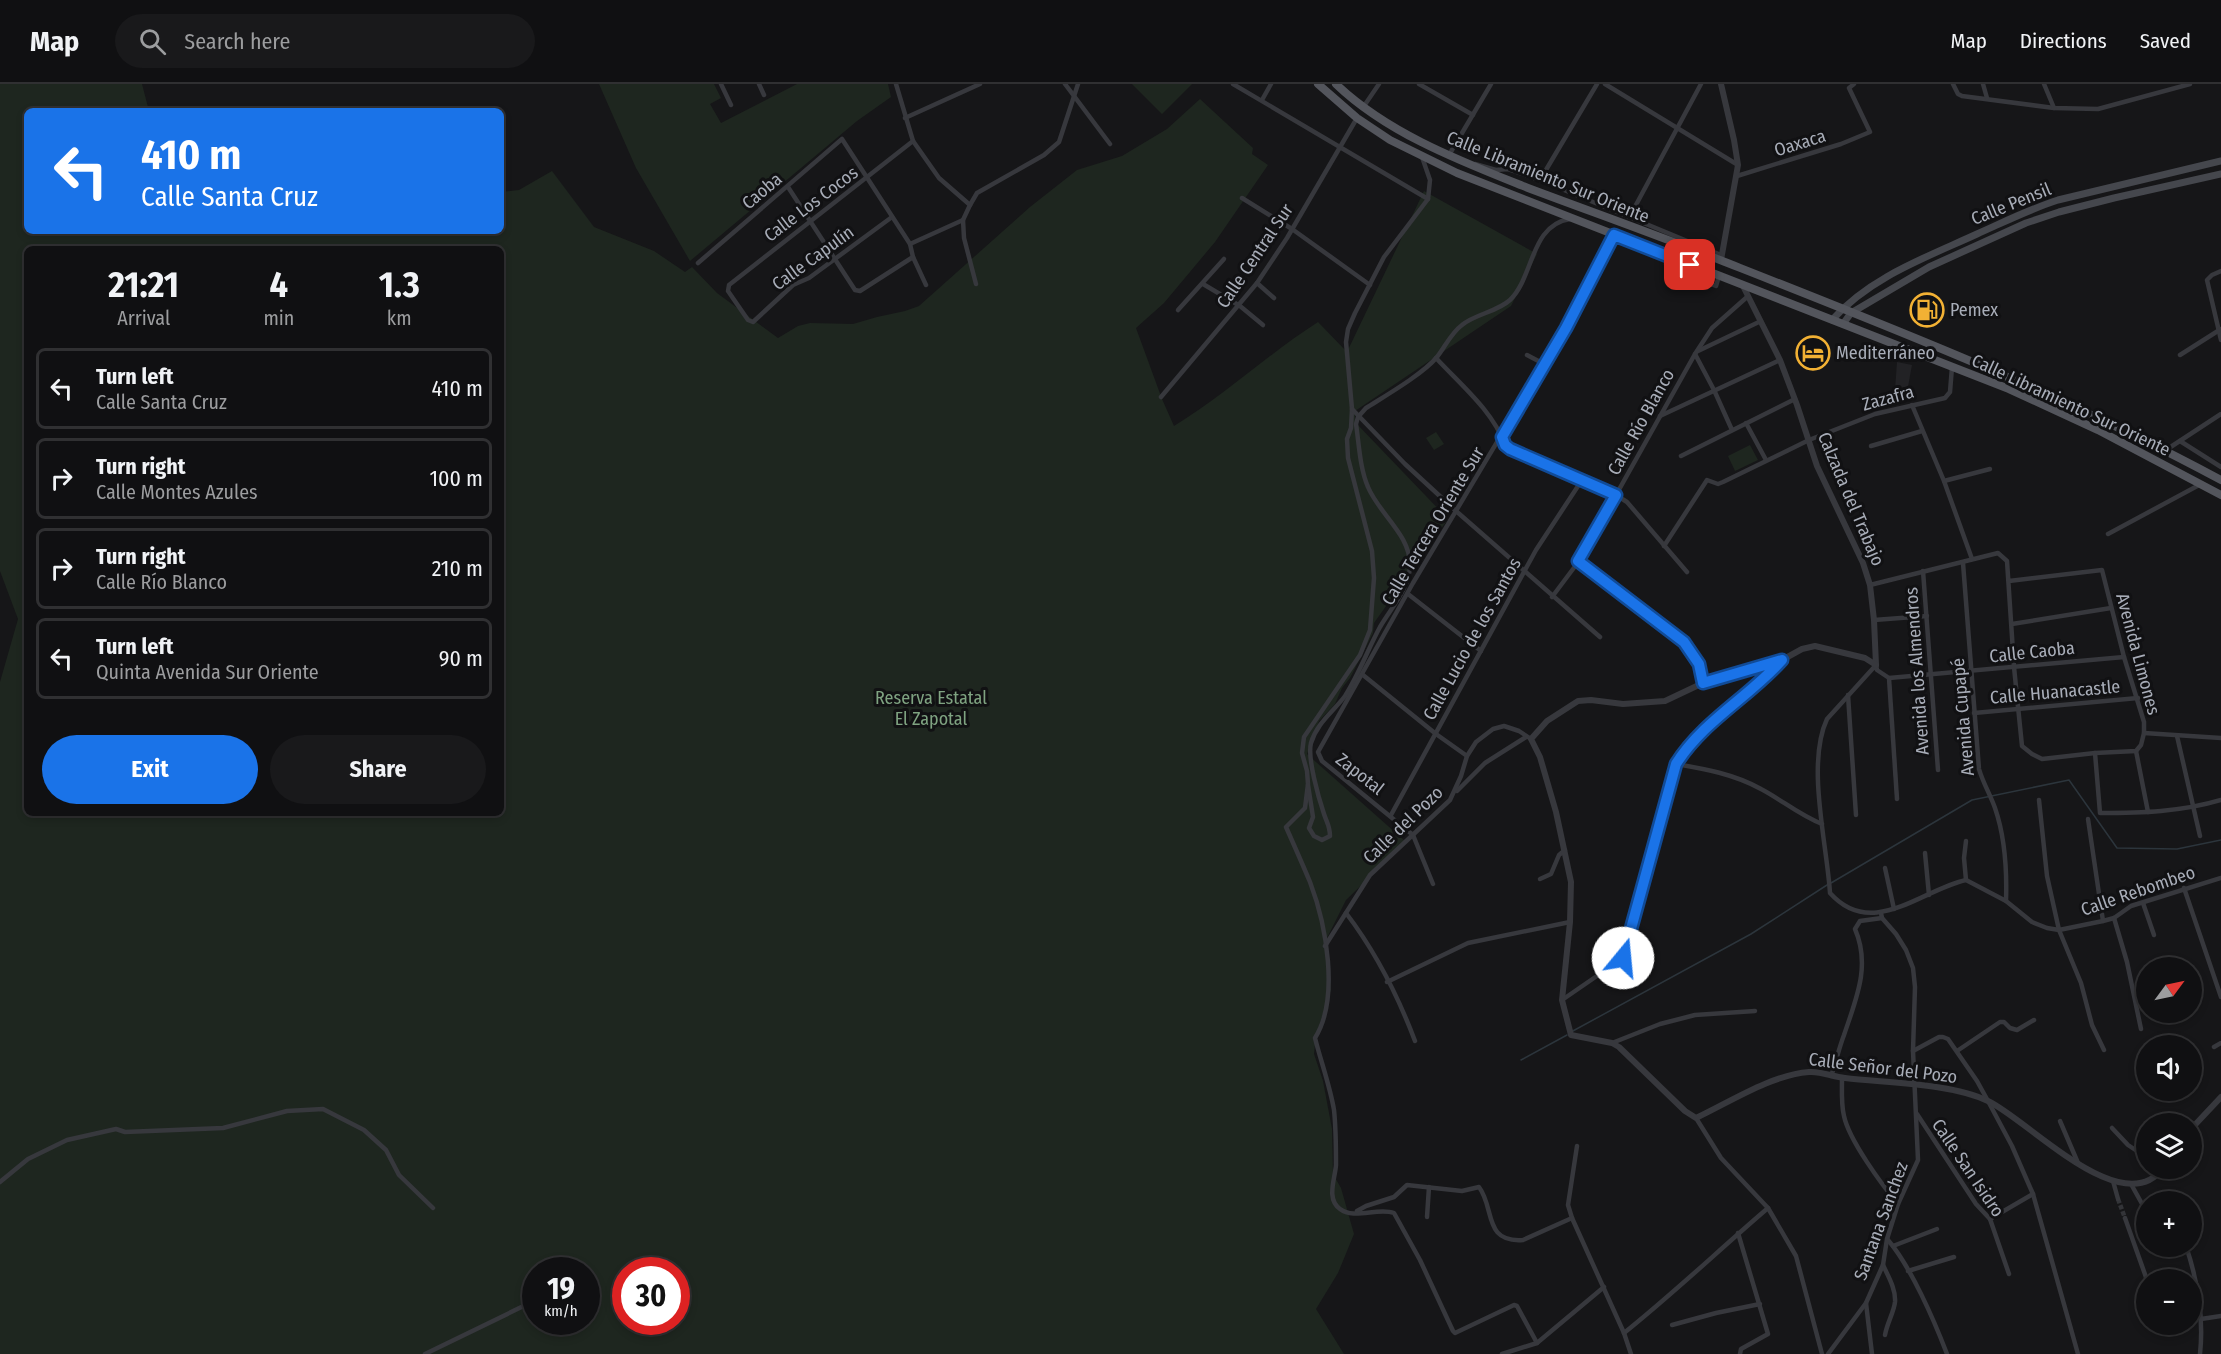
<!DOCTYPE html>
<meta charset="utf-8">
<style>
:root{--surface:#101012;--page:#19191b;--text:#f1f3f6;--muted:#9c9d9f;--line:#303032;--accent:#1a73e8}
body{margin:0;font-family:"Fira Sans Condensed",sans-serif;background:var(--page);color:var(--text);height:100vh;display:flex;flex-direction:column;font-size:22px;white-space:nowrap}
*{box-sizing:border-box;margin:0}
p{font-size:20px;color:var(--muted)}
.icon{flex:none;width:33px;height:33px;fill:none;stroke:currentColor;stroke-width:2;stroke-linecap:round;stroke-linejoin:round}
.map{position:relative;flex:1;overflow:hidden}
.details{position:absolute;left:24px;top:162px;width:480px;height:570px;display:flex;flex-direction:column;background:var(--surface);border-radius:9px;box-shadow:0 3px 9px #0003,0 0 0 2px var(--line)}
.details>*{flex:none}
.banner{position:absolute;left:24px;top:24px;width:480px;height:126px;border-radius:9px;box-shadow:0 3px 9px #0003,0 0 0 2px var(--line);background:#1a73e8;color:#fff;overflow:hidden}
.needle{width:39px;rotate:57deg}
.controls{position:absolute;left:2136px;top:873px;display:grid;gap:12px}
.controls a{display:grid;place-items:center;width:66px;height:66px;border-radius:50%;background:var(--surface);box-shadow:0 3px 9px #0003,0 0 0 2px var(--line);font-size:30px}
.speed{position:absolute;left:522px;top:1173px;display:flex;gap:12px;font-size:30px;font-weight:700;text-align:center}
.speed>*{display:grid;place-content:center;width:78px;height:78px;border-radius:50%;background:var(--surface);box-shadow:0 3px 9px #0003,0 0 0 2px var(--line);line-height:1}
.speed small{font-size:15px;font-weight:400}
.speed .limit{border:9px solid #d22;background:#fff;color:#111}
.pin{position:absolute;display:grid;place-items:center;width:51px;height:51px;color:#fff;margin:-26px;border-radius:12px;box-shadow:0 3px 9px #0006}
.me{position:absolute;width:66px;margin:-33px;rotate:17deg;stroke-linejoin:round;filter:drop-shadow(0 0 4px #0008)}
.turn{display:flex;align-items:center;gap:21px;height:126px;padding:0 18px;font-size:27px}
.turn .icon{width:78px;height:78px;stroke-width:2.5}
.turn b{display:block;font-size:42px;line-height:51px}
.eta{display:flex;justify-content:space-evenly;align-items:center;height:102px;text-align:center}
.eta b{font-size:36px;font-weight:700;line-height:42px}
.primary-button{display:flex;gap:12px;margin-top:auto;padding:12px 18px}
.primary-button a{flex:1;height:69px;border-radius:36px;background:var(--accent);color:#fff;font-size:24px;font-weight:700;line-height:69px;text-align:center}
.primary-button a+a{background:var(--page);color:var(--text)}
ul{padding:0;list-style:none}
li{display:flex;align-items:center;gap:18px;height:81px;margin:0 12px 9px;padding:0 6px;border:3px solid var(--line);border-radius:9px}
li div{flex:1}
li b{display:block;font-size:22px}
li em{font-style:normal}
header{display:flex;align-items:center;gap:36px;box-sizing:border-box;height:84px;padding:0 30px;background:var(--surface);border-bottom:2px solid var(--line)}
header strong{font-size:28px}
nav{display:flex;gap:33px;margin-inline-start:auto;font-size:21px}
.search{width:420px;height:54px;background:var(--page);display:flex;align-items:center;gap:15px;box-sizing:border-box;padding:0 21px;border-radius:33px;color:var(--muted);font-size:22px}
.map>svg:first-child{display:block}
.built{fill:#222225}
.green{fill:#1e261f;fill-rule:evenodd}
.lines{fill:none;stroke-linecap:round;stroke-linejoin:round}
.stream{stroke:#2c353c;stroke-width:1.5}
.minor-tunnel{stroke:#333438;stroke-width:4.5;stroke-dasharray:4.5 2;stroke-linecap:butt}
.minor{stroke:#37383d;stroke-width:4.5}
.tertiary{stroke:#37383d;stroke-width:6}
.secondary{stroke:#45474d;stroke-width:7}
.primary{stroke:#53555c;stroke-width:8}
.route-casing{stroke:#114b97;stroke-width:15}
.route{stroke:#1a73e8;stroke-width:10}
.labels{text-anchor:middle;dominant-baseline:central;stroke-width:6;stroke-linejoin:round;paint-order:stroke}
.street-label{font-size:18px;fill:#a8adb8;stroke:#111113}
.poi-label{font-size:18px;fill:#a8adb8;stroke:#111113;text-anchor:start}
.park-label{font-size:18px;fill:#7fa381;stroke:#111113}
</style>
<header>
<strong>Map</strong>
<div class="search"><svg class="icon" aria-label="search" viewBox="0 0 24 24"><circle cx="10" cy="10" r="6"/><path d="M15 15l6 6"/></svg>Search here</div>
<nav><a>Map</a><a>Directions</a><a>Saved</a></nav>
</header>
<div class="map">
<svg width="2221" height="1270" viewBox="0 0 2221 1270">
<rect width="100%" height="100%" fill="#161618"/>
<!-- built -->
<path class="built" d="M1897,278L1912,281L1907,308L1895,306Z"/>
<!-- green -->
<g class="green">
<path d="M0,0H142L149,27H27V147H501V108L519,106L552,87L594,143L654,167L685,188L692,183L717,209L778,254L798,242L810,239L853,240L877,233L905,227L919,222L1030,123L1077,86L1122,72L1167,45L1200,15L1253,64L1252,70L1268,81L1215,158L1164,219L1136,244L1162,315L1174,342C1225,311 1268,270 1318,238L1347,268L1424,107L1537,170L1511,222L1355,327V338L1448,435L1374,539L1373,549L1350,594L1342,604L1335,620L1319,637L1307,670L1406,758L1346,816L1326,856L1331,906L1316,951L1314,970L1323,997L1332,1045L1333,1090L1341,1104L1354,1150L1338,1189L1316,1225L1344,1270H0V598L18,535L0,487ZM27,165H501V729H27ZM536,1186H586V1238H536ZM626,1186H676V1238H626Z"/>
<path d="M599,0H714L721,14L710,20L721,39L797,0H888L891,13L857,37L690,177L636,84Z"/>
<path d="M1132,0H1192L1162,30Z"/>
<path d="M1436,348L1444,360L1434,366L1426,354Z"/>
<path d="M1750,361L1758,376L1735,387L1728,372Z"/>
</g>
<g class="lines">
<!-- stream -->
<g class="stream">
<path d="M1831,799L1972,716L2069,696L2117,764L2177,765L2221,756"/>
<path d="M1571,948L1751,850L1827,801"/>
<path d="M1521,976L1567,951"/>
</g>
<!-- minor-tunnel -->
<path class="minor-tunnel" d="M2118,1115L2125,1134"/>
<!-- minor -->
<g class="minor">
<path d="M721,0L731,21"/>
<path d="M759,0L764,11"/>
<path d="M896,0L913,57L939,94L970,121"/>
<path d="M1065,0L1110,60"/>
<path d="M1233,0L1428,115"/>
<path d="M1419,0L1473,31"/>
<path d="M1605,0L1738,81"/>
<path d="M1953,0L1958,10L1962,12L2054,24L2098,25L2190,0"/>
<path d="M1983,0L1987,14"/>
<path d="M2044,0L2054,24"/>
<path d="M1262,16L1271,0"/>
<path d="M1364,22L1379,0"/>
<path d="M905,34L980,0"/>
<path d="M1449,71L1491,0"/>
<path d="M1422,73L1430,96L1428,115L1384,173L1355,229L1348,245L1346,258L1352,325L1351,344L1347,355L1348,374L1372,467L1374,494L1370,546L1360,571L1304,653L1302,669L1307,687L1308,700L1305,724L1286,743C1294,761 1302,779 1310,798C1326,840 1340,914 1315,954C1321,978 1330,1002 1334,1026C1336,1044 1336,1064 1336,1081C1335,1095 1326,1115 1340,1125C1354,1136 1378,1123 1394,1129L1420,1176L1453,1247L1455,1249L1514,1221L1517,1222L1537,1259"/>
<path d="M1475,80L1496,86L1508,85L1540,96L1721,171"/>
<path d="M1737,92L1841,60L1870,48L1849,4L1854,0"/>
<path d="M1540,96L1597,0"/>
<path d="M788,103L855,206L860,207L913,173"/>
<path d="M1242,114L1292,145L1370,201"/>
<path d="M1630,132L1701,0"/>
<path d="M892,133L809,194L793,201L753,238L748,236L728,207L729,201L913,57"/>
<path d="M910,160L963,136"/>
<path d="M1669,173L1666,180L1667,183L1716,202L1719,192"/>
<path d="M698,179L842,55L910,160L913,173L926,201"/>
<path d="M2221,187L2212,191L2207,196L2221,256"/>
<path d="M1257,199L1274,214"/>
<path d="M976,200L964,154L963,136L970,121L977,109L1044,71L1059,58L1078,0"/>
<path d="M1203,200L1240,222L1263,241"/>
<path d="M1178,226L1224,175"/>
<path d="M1698,267L1761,237"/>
<path d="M1695,270L1714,306L1732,346"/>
<path d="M1527,271L1544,280"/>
<path d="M2180,271L2221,245"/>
<path d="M1436,274C1460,300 1493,327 1505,361L1616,411L1627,418L1687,488"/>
<path d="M1161,313L1257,199L1287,154L1357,34"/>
<path d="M1912,321L1944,397L1972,475"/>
<path d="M1352,325L1405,380L1456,427L1600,553"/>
<path d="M1660,332L1780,276"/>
<path d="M1746,339L1766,376"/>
<path d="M2180,357L2221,383"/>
<path d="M1871,362L1922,347"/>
<path d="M2166,366L2221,330"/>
<path d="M1681,372L1795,315"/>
<path d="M1944,397L1990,385"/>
<path d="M2108,450L2201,400"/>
<path d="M1664,462L1707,396L1718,400L1723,398L1809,356L1875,330L1945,314L1950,308L1952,283"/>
<path d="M1579,477L1684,558L1699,580L1703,599"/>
<path d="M1963,479L1979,685C1983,699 1990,710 1995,724C2005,753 2007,787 2006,817"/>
<path d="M1923,487L1938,686"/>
<path d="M1870,501L1998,469L2007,477L2014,583L2022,662L2032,670L2042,675L2095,669L2136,667L2141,661L2144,649V638L2124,573L2102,486L2009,497"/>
<path d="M1408,510L1481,567"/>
<path d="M1552,513L1579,477L1695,270L1712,244L1747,213"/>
<path d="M1874,536L1927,532"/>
<path d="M2012,540L2111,524"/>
<path d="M2124,573L1889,594L1877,586L1876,581L1827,635C1806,680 1827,760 1830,809C1872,856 1921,806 1966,796L2006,817L2032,838L2047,844L2059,846L2103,837L2114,834L2131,822L2221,794"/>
<path d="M1363,591L1436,650L1467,672"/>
<path d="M1889,594L1897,715"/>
<path d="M1848,611L1856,731"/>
<path d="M1974,629L2138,614"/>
<path d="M2144,649L2221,654"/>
<path d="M2177,652L2200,752"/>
<path d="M2136,667L2148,728"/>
<path d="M2095,669L2100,729C2141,729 2181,728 2221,716"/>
<path d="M1676,680C1705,685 1734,690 1761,705C1782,716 1799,731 1822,740"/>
<path d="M1308,701L1313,733L1309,744L1314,752L1322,756L1330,752C1330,742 1327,739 1324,730C1319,715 1307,674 1311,659C1317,639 1333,628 1345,612C1359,590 1368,565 1380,543C1391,524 1409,505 1410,482C1411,451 1379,430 1368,403C1360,385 1359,360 1356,340L1358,333L1366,324C1385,312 1423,290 1437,273C1445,263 1451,249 1462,241C1475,230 1497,228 1510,216C1534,193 1530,141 1570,135"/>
<path d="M1457,707L1485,679L1526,653"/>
<path d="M2039,716L2047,792L2059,846L2081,899L2092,941L2104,966"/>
<path d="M1391,731L1536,466L1582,396"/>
<path d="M2088,735L2103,837"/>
<path d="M1966,757L1964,774L1966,796"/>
<path d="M1925,769L1929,811"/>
<path d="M1885,784L1894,825"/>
<path d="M1540,795L1551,790L1559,771L1565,766"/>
<path d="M1433,800L1413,751L1322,677L1318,668L1413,499L1565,244L1614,151"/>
<path d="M2184,804L2221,913"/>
<path d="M2143,819L2154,851"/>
<path d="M1346,829C1375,867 1398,912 1415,957"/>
<path d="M2114,834L2127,878L2141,945"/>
<path d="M1325,862L1370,791L1450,716L1461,692L1467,672L1476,658L1493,645L1504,642L1519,647L1531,655"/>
<path d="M1387,898L1468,859L1570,838"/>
<path d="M1562,916L1623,874L1651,774L1663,723L1676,680L1684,666L1740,614L1757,602L1782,576"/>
<path d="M1612,959L1660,940L1695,931L1755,927"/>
<path d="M2214,963L2221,959"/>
<path d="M1913,967L1939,953H1943L1948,955L1977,997L1988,1017L2012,1062L2033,1110L2078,1270"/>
<path d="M1957,967L2000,938H2004L2010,944L2017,946L2034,936"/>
<path d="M1831,992C1836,978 1839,964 1844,951C1856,915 1871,882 1855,845L1860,837L1882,834"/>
<path d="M1842,994C1842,1006 1841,1020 1844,1032C1849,1056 1882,1101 1898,1120"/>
<path d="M1917,1030L1976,1120L1990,1135L2009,1190"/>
<path d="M1696,1034L1721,1074L1768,1124L1796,1172L1822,1270"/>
<path d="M2060,1037L2078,1079"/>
<path d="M2112,1044L2128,1061L2146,1073"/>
<path d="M1577,1062L1568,1121L1572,1134L1624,1249L1631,1270"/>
<path d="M2113,1097L2118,1115"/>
<path d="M0,1098L28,1075L67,1056L116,1045L125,1048L223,1044L287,1027L323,1025L364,1046L386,1066L399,1091L433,1124"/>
<path d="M2131,1100L2146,1127"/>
<path d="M1357,1127L1366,1122L1394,1113L1407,1101L1462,1107L1479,1103C1495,1124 1483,1159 1523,1156L1572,1134"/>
<path d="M1427,1133L1429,1103"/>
<path d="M2125,1134L2147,1196"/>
<path d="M1990,1135L2033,1110"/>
<path d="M1738,1149L1768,1250L1741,1265L1740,1270"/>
<path d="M1888,1156C1911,1183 1934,1236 1947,1270"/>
<path d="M1893,1162L1937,1145"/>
<path d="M2186,1162C2198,1198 2204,1233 2200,1270"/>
<path d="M1883,1181C1888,1192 1896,1205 1895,1218C1894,1228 1887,1239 1885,1251"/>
<path d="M1908,1187L1954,1173"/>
<path d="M1866,1219L1872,1270"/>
<path d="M2201,1235L2221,1232"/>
<path d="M1672,1241L1716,1229L1760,1220"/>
<path d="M1624,1249C1674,1209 1720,1165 1768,1124"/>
<path d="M425,1270L536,1216"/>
<path d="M1502,1270L1537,1259L1604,1203"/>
<path d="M1828,1270L1866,1219L1883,1181L1887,1155L1898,1120L1918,1076L1913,967L1915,903L1913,884L1906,866L1896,850L1882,834L1881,829"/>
</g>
<!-- tertiary -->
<g class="tertiary">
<path d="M1721,176L1738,81L1734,56L1721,0"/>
<path d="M1742,200L1780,276L1797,321L1817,382L1863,479L1870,501L1874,536L1876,581"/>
<path d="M1876,581L1865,574L1815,562L1802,565L1782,576L1703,599L1665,617L1623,620L1591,616L1578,617L1547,637L1531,655L1540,673L1556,728L1571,798L1570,838L1562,916L1571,951L1612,959L1619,963L1685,1027L1696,1034C1730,1018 1771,991 1809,988C1821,987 1833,993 1845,994C1886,999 1951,999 1988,1017C2027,1035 2123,1139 2163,1084"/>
<path d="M2192,1044L2221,1013"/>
</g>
<!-- secondary -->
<g class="secondary">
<path d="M1832,236C1870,193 1927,173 1977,150C2004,138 2030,125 2058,116L2221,77"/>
<path d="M1843,240L1851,229L1929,183L2026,139L2059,128L2114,114L2221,90"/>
</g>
<!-- primary -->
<g class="primary">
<path d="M1318,0L1357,34L1390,56L1457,89L2009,305L2098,346L2221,411"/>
<path d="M1336,0C1388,50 1463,78 1528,104C1592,128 1657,151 1720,176C1890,243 2060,309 2221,396"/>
</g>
</g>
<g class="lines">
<!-- route casing -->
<g class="route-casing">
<path id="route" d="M1623,874L1676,680C1703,637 1749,613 1782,576L1703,599L1699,580L1684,558L1578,477L1616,411L1510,365L1505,361L1502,353L1566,244L1614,151L1690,181"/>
</g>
<!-- route -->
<use href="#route" class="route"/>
</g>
<!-- icons -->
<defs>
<g id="fuel-ring" transform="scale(1.725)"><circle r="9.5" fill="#111113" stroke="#f2b134" stroke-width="1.5"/><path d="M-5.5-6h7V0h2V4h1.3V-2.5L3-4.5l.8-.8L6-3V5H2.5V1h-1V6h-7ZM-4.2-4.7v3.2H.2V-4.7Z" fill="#f2b134"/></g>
<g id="hotel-ring" transform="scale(1.725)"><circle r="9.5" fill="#111113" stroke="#f2b134" stroke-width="1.5"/><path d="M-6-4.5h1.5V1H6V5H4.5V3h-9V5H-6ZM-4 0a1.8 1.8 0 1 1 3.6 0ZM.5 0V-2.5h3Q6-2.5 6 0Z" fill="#f2b134"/></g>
</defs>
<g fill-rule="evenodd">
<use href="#fuel-ring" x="1927" y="226"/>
<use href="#hotel-ring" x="1813" y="269"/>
</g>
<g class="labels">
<!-- street labels -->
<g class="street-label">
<text transform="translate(1800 59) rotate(-17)">Oaxaca</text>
<text transform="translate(1548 93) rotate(22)">Calle Libramiento Sur Oriente</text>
<text transform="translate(762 107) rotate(-40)">Caoba</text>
<text transform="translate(811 120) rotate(-37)">Calle Los Cocos</text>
<text transform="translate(2011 120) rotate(-22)">Calle Pensil</text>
<text transform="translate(1255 172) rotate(-56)">Calle Central Sur</text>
<text transform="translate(813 174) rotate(-36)">Calle Capulín</text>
<text transform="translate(1888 314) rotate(-15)">Zazafra</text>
<text transform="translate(2071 321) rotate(25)">Calle Libramiento Sur Oriente</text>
<text transform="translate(1641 338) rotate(-61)">Calle Río Blanco</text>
<text transform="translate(1851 415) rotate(67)">Calzada del Trabajo</text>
<text transform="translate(1433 442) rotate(-59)">Calle Tercera Oriente Sur</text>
<text transform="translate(1472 555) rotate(-61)">Calle Lucio de los Santos</text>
<text transform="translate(2032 568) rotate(-6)">Calle Caoba</text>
<text transform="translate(2138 570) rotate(75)">Avenida Limones</text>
<text transform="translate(1917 587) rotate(-94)">Avenida los Almendros</text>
<text transform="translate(2055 608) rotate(-5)">Calle Huanacastle</text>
<text transform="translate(1963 633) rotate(-95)">Avenida Cupapé</text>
<text transform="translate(1360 690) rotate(38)">Zapotal</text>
<text transform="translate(1403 741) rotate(-44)">Calle del Pozo</text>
<text transform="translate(2138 807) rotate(-19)">Calle Rebombeo</text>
<text transform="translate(1883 984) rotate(7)">Calle Señor del Pozo</text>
<text transform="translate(1968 1084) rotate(56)">Calle San Isidro</text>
<text transform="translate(1881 1137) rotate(-70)">Santana Sanchez</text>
</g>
<!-- poi labels -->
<g class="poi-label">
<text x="1950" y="226">Pemex</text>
<text x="1836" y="269">Mediterráneo</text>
</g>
<!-- park labels -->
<g class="park-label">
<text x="931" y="614">Reserva Estatal<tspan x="931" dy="21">El Zapotal</tspan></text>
</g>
</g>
</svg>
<div class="controls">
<a><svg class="needle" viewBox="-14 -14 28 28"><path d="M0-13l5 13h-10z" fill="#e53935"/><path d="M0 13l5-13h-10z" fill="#9c9d9f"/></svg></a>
<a><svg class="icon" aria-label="sound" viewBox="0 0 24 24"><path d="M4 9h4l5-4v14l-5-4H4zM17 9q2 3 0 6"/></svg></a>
<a><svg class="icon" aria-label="layers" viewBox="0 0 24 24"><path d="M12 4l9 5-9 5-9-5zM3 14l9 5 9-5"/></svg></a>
<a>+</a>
<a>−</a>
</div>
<div class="speed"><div>19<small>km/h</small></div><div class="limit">30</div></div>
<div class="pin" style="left:1690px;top:181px;background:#d93025"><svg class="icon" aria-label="arrive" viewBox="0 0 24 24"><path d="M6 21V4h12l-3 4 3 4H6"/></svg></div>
<svg class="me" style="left:1623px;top:874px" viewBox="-20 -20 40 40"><circle r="19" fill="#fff"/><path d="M0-13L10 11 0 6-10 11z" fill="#1a73e8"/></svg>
<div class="banner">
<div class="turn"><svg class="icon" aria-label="left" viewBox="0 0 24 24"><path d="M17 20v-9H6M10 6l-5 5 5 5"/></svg><div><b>410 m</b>Calle Santa Cruz</div></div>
</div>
<section class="details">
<div class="eta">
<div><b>21:21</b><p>Arrival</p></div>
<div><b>4</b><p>min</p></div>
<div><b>1.3</b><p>km</p></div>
</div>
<ul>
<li><svg class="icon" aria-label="left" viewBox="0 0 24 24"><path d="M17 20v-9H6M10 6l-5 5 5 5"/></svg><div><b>Turn left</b><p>Calle Santa Cruz</p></div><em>410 m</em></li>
<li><svg class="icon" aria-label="right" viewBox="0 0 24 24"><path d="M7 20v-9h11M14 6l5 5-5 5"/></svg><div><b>Turn right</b><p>Calle Montes Azules</p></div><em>100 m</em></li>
<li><svg class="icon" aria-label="right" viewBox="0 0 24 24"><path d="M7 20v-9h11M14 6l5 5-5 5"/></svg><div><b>Turn right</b><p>Calle Río Blanco</p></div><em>210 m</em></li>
<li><svg class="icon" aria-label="left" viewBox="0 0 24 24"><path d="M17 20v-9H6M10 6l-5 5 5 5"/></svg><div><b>Turn left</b><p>Quinta Avenida Sur Oriente</p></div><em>90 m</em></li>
</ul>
<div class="primary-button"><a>Exit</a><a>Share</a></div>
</section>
</div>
